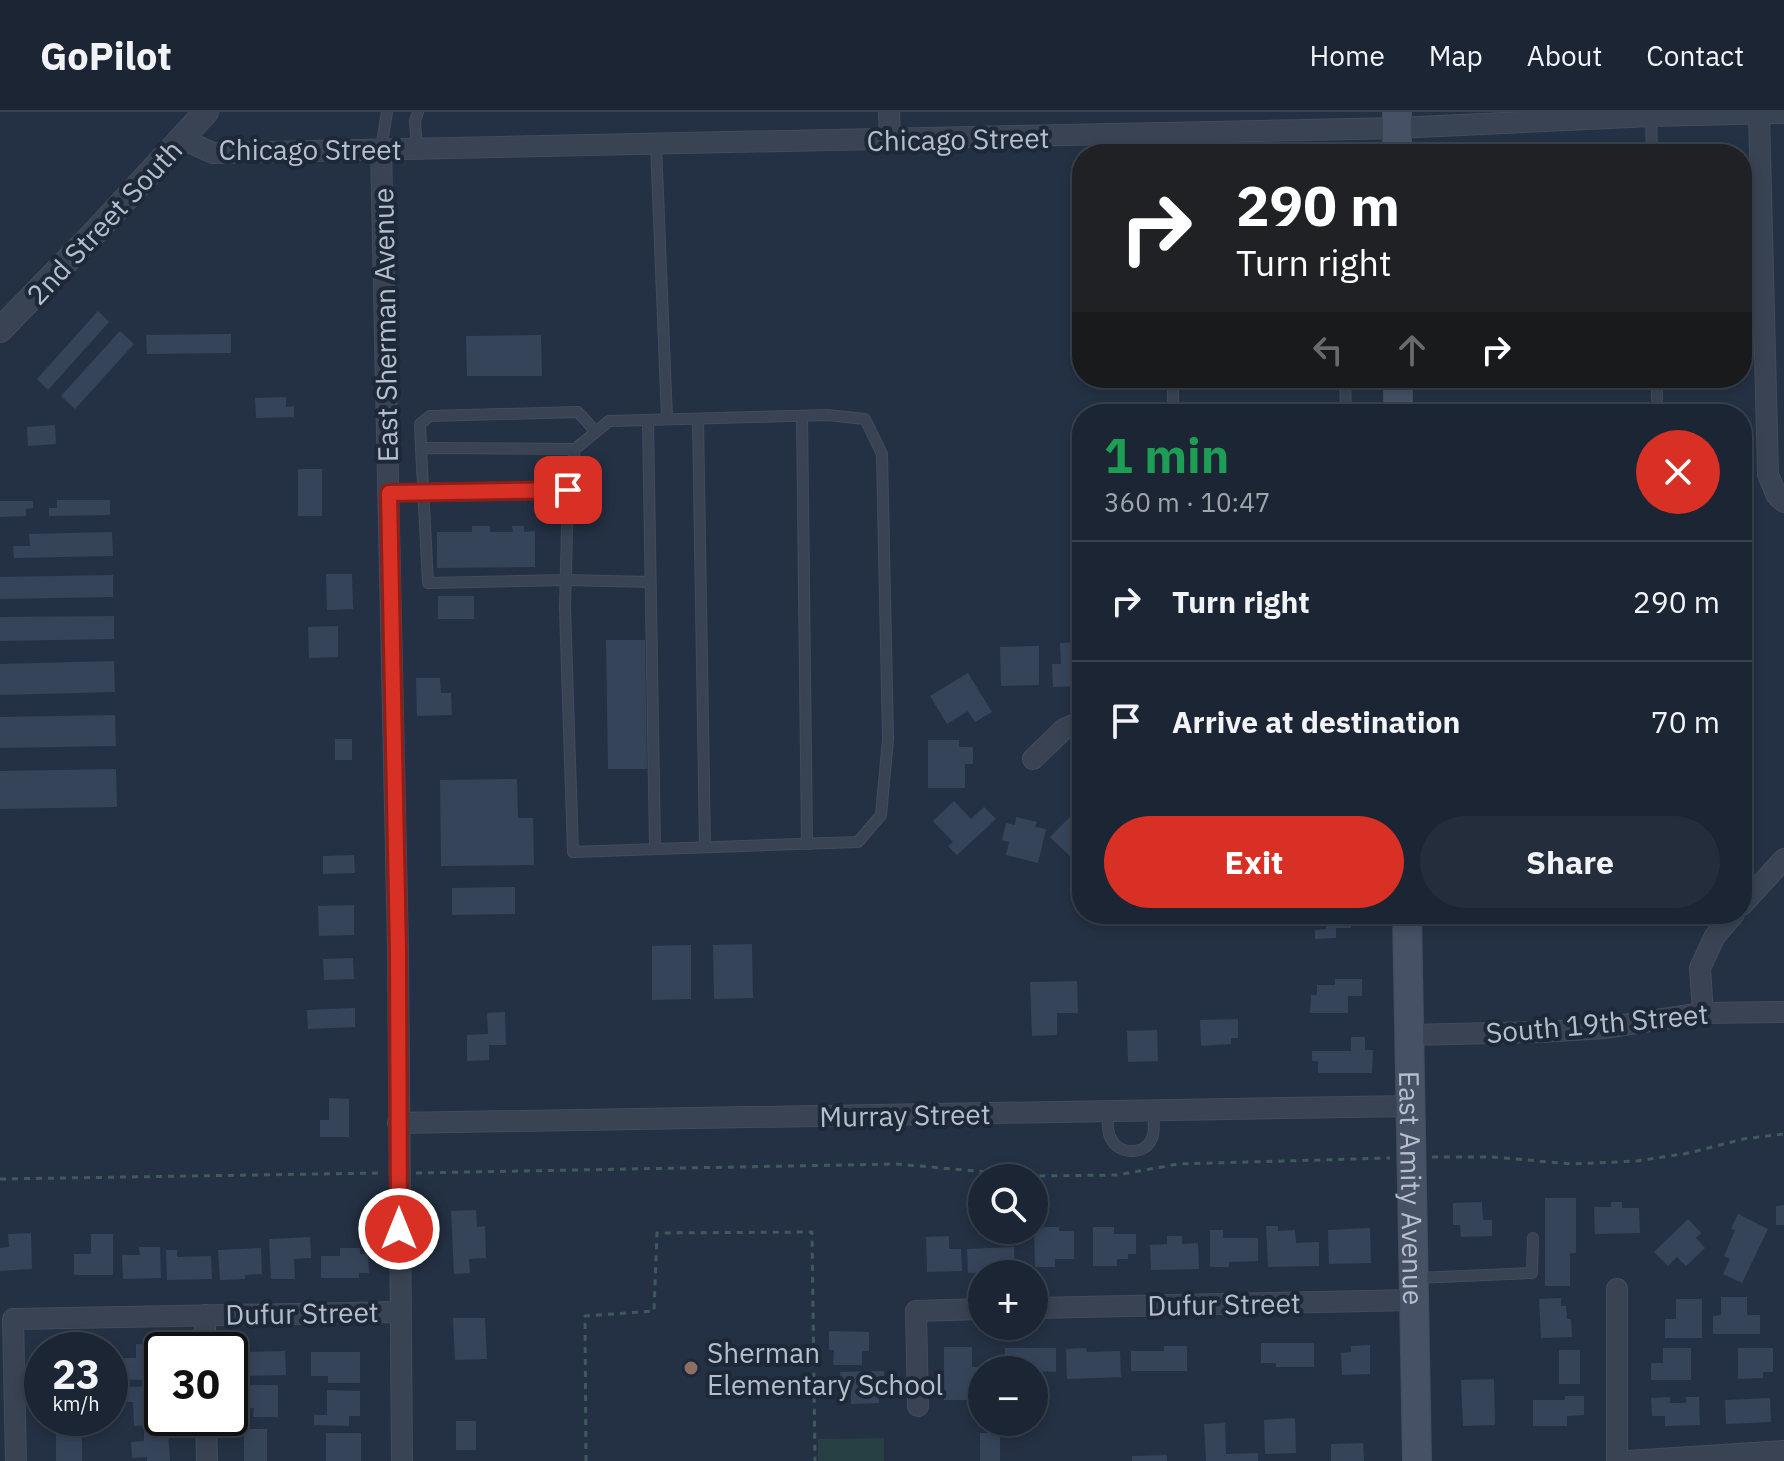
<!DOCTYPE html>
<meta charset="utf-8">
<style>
:root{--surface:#1b2533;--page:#242d3b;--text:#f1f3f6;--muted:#a0a5ac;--line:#39424e;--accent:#d93025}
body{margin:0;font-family:"IBM Plex Sans",sans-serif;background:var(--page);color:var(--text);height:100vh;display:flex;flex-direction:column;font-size:30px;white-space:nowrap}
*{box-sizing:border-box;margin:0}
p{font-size:26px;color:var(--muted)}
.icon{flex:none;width:44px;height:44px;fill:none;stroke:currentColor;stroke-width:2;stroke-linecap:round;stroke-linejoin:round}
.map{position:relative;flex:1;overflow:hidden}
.side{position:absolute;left:1072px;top:292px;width:680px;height:520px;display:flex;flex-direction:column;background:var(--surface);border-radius:32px;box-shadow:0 4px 12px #0003,0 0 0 2px var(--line)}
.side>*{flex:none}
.top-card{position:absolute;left:1072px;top:32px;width:680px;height:244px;border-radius:32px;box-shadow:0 4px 12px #0003,0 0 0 2px var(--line);background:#202124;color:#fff;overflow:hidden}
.tools{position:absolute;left:968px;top:1052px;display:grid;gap:16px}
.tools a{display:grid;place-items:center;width:80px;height:80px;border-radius:50%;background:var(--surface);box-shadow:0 4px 12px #0003,0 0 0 2px var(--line);font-size:40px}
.speed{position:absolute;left:24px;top:1220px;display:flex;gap:16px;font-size:40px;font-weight:700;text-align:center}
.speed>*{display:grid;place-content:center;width:104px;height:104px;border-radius:50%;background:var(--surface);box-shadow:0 4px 12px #0003,0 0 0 2px var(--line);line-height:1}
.speed small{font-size:20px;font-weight:400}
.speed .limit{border:4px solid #111;border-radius:12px;background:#fff;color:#111}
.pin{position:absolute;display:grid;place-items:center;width:68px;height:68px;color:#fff;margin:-34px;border-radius:16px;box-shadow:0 4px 12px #0006}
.me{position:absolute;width:88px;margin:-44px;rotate:0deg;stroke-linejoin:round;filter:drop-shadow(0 0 6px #0008)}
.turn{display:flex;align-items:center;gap:28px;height:168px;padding:0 32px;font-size:36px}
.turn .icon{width:104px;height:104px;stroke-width:2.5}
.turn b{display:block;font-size:56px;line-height:68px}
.lanes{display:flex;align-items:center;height:76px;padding:0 32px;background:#0003;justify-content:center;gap:40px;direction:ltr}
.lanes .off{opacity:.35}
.round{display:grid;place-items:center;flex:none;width:84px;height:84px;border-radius:42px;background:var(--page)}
.summary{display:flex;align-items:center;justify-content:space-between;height:136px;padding:0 32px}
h1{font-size:48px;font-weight:700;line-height:60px;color:#1e9e55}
.button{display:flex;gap:16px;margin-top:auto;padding:16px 32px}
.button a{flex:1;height:92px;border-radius:48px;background:var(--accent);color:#fff;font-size:32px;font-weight:700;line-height:92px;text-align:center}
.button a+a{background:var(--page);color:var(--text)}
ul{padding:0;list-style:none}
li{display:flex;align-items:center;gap:24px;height:120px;padding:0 32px;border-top:2px solid var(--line)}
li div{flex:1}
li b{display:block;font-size:30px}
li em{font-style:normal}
header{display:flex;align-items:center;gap:48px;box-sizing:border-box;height:112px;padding:0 40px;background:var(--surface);border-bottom:2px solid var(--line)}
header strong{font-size:38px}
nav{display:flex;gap:44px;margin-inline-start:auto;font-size:28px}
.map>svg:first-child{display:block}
.green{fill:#264044}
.building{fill:#36445a}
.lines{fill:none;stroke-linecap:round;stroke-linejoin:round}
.service-casing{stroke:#434c5c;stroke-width:12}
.minor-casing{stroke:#434c5c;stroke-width:22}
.tertiary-casing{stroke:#434c5c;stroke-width:26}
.secondary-casing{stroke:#434c5c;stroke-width:30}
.path{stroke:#40595c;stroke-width:3;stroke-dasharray:6 6;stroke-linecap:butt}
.service{stroke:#394353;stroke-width:10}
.minor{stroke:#394353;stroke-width:20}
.tertiary{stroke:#394353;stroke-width:24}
.secondary{stroke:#465166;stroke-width:28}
.route-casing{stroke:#8d1f18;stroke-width:20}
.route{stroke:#d93025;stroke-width:14}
.education-dot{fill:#8d6e63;stroke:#1d2838;stroke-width:3}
.labels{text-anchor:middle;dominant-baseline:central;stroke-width:8;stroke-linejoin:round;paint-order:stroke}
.street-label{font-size:28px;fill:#b6becd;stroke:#1d2838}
.poi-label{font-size:28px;fill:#b6becd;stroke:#1d2838;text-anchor:start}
</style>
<header>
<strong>GoPilot</strong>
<nav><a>Home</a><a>Map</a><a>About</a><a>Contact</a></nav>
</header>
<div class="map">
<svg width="1784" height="1349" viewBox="0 0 1784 1349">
<rect width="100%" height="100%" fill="#243144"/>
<!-- green -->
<path class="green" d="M884,1326V1349H818V1327Z"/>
<!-- building -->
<g class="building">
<path d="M98,199L109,210L48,278L37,267Z"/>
<path d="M120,219L134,232L75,297L61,284Z"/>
<path d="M231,222V241L147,242L146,223Z"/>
<path d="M541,223L542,264H467L466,224Z"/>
<path d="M286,285V295L294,294V305L256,306L255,286Z"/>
<path d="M55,313L56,332L28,334L27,315Z"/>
<rect x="298" y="357" width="24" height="47"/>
<path d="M57,388H110V403L49,404V396H57Z"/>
<path d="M0,389H33V396L26,397V404L0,405Z"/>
<path d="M472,414H490V420H513L512,414H524V420L535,419V455L437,456V420H472Z"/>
<path d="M112,420L113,444L14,446L13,434H30L29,422Z"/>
<path d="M326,462H352L353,497L327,498Z"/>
<path d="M113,463V485L0,487V465Z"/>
<rect x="438" y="484" width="36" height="23"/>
<path d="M114,504V527L0,529V505Z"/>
<path d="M338,514V545L309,546L308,515Z"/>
<path d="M606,528H645L647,657H608Z"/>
<path d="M1082,530V574L1053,575L1052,552H1061L1060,531Z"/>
<path d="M1039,534V573L1001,574L1000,535Z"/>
<path d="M114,549L115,580L0,583V552Z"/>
<path d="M968,561L992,600L975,610L968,599L947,612L930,584Z"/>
<path d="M416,566H440L441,581H451L452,603L417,604Z"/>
<path d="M115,603L116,634L0,636V605Z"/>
<rect x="335" y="627" width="17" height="21"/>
<path d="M928,628H959V635H973V652H965V676H928Z"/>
<path d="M116,657L117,695L0,697V659Z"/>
<path d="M517,667L518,706H533L534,753L441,754L440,668Z"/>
<path d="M954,689L971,707L984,695L996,707L957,743L948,734L953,730L933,709Z"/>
<path d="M1078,697L1082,701V749L1078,752L1050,725Z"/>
<path d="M1016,705L1037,710L1035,715L1046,717L1038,751L1006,743L1009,730L1002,728L1006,711L1015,713Z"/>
<path d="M354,743L355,761L323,762V744Z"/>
<path d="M515,775V802L452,803V776Z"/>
<path d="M354,793V823L319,824L318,794Z"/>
<path d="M1326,802H1351V816H1336V826L1315,827V818L1326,817Z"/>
<path d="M752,832L753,886L714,887L713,833Z"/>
<path d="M691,833V887L652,888V834Z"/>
<path d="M353,846L354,867L324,868L323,847Z"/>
<path d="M1335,867H1362V884H1348V901H1310L1311,883H1317V873H1335Z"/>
<path d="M1077,869L1078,901H1057V923L1032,924L1030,870Z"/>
<path d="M355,896V915L308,917L307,898Z"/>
<path d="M505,900L506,933H489V948L467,949V923L488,922L487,901Z"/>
<path d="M1238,907V926H1231V932L1201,934L1200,908Z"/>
<path d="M1157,918L1158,949L1128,950L1127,919Z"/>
<path d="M1351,925H1365V938H1373L1372,961H1318V949H1312V939H1351Z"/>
<path d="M329,986L349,987V1025H320V1008H329Z"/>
<path d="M1545,1086H1576V1141H1570V1174H1545Z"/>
<path d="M1482,1090L1483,1108H1492V1124L1461,1125L1460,1113H1453V1091Z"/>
<path d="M1611,1090H1622V1096H1639L1640,1121L1595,1122L1594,1095H1611Z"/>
<path d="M1784,1093V1113H1776V1094Z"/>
<path d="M476,1098L477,1115L485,1114L486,1146L469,1147L470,1161L454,1162L451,1099Z"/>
<path d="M1738,1102L1768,1117L1742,1171L1723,1162L1730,1147L1724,1144L1735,1118L1731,1117Z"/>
<path d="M1688,1107L1701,1121L1696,1126L1705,1136L1686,1154L1677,1145L1668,1154L1654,1140Z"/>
<path d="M1266,1114H1278V1119L1295,1118L1296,1131L1319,1130V1154L1268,1155Z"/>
<path d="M1034,1115H1059V1119H1074V1147H1055V1155H1035Z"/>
<path d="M1093,1115H1114V1122H1136V1142H1128V1147H1117V1154H1093Z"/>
<path d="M1370,1116L1371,1151L1329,1152L1328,1118Z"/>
<path d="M1210,1118H1223V1126H1258V1149L1229,1150V1155H1210Z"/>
<path d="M31,1121L32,1157L0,1159V1136L9,1135L8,1122Z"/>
<path d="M91,1122H113V1163H74V1142H91Z"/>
<path d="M949,1124V1137H961L962,1159L927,1160L926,1125Z"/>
<path d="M1167,1124H1182V1132L1198,1131L1199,1157L1151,1158L1150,1133L1167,1132Z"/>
<path d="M310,1125L311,1146L294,1147L295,1167H271L269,1127Z"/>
<path d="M139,1135H160L161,1166L123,1167L122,1143H140Z"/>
<path d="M1014,1135L1015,1159L968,1161L967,1137Z"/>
<path d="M261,1136L262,1162L245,1163V1167L220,1168L218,1138Z"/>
<path d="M340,1136H360V1142H368L369,1161H359V1166H321V1144H340Z"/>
<path d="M166,1138H177V1145L211,1144L212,1167L167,1168Z"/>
<path d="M1721,1185H1747V1203H1760V1222H1713V1204L1721,1203Z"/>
<path d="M1561,1186V1194H1566L1567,1207H1571L1572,1225L1541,1226L1539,1187Z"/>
<path d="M1676,1187H1702V1226H1665V1207H1676Z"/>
<path d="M453,1206H485L487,1247L455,1248Z"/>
<path d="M829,1219L869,1220V1239H862V1253H833L834,1238H829Z"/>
<path d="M1261,1231H1314V1255H1276V1251H1261Z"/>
<path d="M136,1232L169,1233V1238H162V1259H142V1268L110,1267L111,1246H136Z"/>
<path d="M1370,1233V1262L1342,1263L1341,1241L1351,1240V1234Z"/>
<path d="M1164,1234H1187V1259H1131V1239H1164Z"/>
<path d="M944,1235H972V1255H977V1288H944Z"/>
<path d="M1005,1236H1056V1260L1005,1258Z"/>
<path d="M1086,1236L1087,1240L1120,1239L1121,1265L1067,1267L1066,1237Z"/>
<path d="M1663,1236H1691V1268H1651V1251H1663Z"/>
<path d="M1738,1236H1773V1260H1763V1266L1738,1267Z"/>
<rect x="1559" y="1238" width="21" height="34"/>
<path d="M285,1239L286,1263L243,1264L242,1240Z"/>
<path d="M311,1240H360V1271H328V1264H311Z"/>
<path d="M884,1259V1277H879V1291L851,1292V1276H841L840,1260Z"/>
<path d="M1494,1267L1495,1313L1463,1314L1461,1268Z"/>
<path d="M243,1273H278V1305H253L254,1296L243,1297Z"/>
<path d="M162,1274V1306H169L170,1312L134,1314L133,1290H123V1275Z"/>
<path d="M327,1278L360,1279V1304H349V1314L314,1313V1303H327Z"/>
<path d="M1565,1284H1584V1303L1567,1304V1314H1533V1288H1565Z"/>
<path d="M1670,1285V1291H1686V1285H1699L1700,1313L1665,1314V1304H1652L1651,1286Z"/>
<path d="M1770,1286L1771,1310L1726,1312L1725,1288Z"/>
<path d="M48,1306H74V1315L49,1316Z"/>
<path d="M1295,1306L1296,1341L1265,1342L1264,1308Z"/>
<rect x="456" y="1309" width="20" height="29"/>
<path d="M1225,1311L1226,1342L1258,1341V1349H1206L1204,1312Z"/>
<rect x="244" y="1317" width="23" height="32"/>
<path d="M168,1319L170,1349H147V1345L132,1346L131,1330L144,1329V1320Z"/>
<rect x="56" y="1321" width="26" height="28"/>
<rect x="326" y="1321" width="35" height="28"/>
<rect x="980" y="1321" width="20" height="28"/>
<path d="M1363,1331L1364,1349H1331V1332Z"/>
<path d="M1167,1343V1349H1132V1344Z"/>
</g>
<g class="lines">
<!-- service casing -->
<g class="service-casing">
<g id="service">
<path d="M1651,4L1652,42"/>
<path d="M1171,22V42"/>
<path d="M656,32L667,307"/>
<path d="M381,37L387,0"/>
<path d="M417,37L415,9L418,0"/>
<path d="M1173,266V299L1396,297"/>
<path d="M1345,266L1346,298"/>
<path d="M1657,266V287"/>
<path d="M802,304L807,732"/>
<path d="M698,307L705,735"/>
<path d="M648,308L655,737"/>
<path d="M421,336L420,312L430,304L578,300L596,320"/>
<path d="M575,337L421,336L428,471L566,468L650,470"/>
<path d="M389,381L568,378L565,496L573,740L858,730L881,703L888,627L882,342L865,307L827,303L609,309L575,337L568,378"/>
<path d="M1108,999C1108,1009 1106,1021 1113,1030C1123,1044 1149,1042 1153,1023C1155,1016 1153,1006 1153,998"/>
<path d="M1417,1166L1532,1161L1533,1126"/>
</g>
</g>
<!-- minor casing -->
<g class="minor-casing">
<g id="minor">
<path d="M889,0L890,28"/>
<path d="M1759,1L1768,363L1777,384L1784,390"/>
<path d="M182,27L213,41L1397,16L1651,4L1784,1"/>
<path d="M381,37L398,838L402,1349"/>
<path d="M1033,647L1064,617L1082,609"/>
<path d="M1742,793L1784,747"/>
<path d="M1703,901L1700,856L1715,824L1734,802"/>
<path d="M1410,923L1542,920L1604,916L1703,901L1784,900"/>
<path d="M398,1011L1411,994"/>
<path d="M1617,1177V1349"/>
<path d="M1034,1196L1415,1188"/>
<path d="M205,1203V1238"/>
<path d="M918,1294L916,1199L982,1197"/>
<path d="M206,1306L207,1349"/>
<path d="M16,1349L13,1207L399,1200"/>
<path d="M1628,1349L1784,1339"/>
</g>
</g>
<!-- tertiary casing -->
<g class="tertiary-casing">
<path id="tertiary" d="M0,218L100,115L206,0"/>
</g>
<!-- secondary casing -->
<g class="secondary-casing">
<g id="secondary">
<path d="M1397,0V42"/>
<path d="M1398,266V302"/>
<path id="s1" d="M1407,802L1417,1349"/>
</g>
</g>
<!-- path -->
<g class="path">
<path d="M1432,1045H1493L1572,1052L1637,1049L1689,1041L1743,1027L1784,1022"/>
<path d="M416,1061L896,1052L1034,1064L1117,1063L1178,1052L1390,1046"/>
<path d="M0,1067L380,1061"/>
<path d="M586,1349L585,1204L654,1199L657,1121L812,1120L815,1349"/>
</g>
<!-- service -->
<use href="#service" class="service"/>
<!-- minor -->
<use href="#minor" class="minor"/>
<!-- tertiary -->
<use href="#tertiary" class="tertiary"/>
<!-- secondary -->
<use href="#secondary" class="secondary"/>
</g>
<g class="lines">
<!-- route casing -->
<g class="route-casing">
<path id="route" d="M399,1117L398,838L389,381L568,378"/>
</g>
<!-- route -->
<use href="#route" class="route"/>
</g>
<!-- markers -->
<circle class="education-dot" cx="691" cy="1256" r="8"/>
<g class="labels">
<!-- street labels -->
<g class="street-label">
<text transform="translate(958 27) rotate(-1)">Chicago Street</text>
<text x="310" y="37">Chicago Street</text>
<text transform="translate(104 110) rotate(-47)">2nd Street South</text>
<text transform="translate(385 213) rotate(-91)">East Sherman Avenue</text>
<text transform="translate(1597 911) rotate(-5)">South 19th Street</text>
<text transform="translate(905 1003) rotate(-1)">Murray Street</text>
<text stroke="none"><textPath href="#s1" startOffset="274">East Amity Avenue</textPath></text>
<text transform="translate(1224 1192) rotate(-1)">Dufur Street</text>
<text transform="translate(302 1201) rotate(-1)">Dufur Street</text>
</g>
<!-- poi labels -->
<g class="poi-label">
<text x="707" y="1240">Sherman<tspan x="707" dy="32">Elementary School</tspan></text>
</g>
</g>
</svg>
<div class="tools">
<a><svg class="icon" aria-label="search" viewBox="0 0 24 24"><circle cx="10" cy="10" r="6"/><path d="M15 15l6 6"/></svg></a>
<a>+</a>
<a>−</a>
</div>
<div class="speed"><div>23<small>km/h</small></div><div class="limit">30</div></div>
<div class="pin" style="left:568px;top:378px;background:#d93025"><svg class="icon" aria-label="arrive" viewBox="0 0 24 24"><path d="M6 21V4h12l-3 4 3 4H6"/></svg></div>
<svg class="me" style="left:399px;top:1117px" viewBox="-20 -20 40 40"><circle r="17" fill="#d93025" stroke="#fff" stroke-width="3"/><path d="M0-11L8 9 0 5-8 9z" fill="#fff"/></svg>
<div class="top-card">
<div class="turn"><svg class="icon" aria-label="right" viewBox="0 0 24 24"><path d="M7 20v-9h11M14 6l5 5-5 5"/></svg><div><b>290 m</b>Turn right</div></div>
<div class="lanes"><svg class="icon off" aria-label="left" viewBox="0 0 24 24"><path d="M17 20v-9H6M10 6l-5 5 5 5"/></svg><svg class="icon off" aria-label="ahead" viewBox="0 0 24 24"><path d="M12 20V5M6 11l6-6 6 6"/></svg><svg class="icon" aria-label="right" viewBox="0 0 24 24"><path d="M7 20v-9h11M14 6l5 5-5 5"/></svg></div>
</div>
<section class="side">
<div class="summary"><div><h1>1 min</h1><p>360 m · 10:47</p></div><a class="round" style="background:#d93025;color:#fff"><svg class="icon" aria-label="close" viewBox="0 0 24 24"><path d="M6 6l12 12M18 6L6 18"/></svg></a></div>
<ul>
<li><svg class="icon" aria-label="right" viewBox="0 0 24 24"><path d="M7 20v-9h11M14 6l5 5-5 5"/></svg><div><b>Turn right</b></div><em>290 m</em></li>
<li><svg class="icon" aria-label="arrive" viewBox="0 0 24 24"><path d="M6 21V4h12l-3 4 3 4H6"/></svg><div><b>Arrive at destination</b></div><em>70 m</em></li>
</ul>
<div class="button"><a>Exit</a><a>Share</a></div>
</section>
</div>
